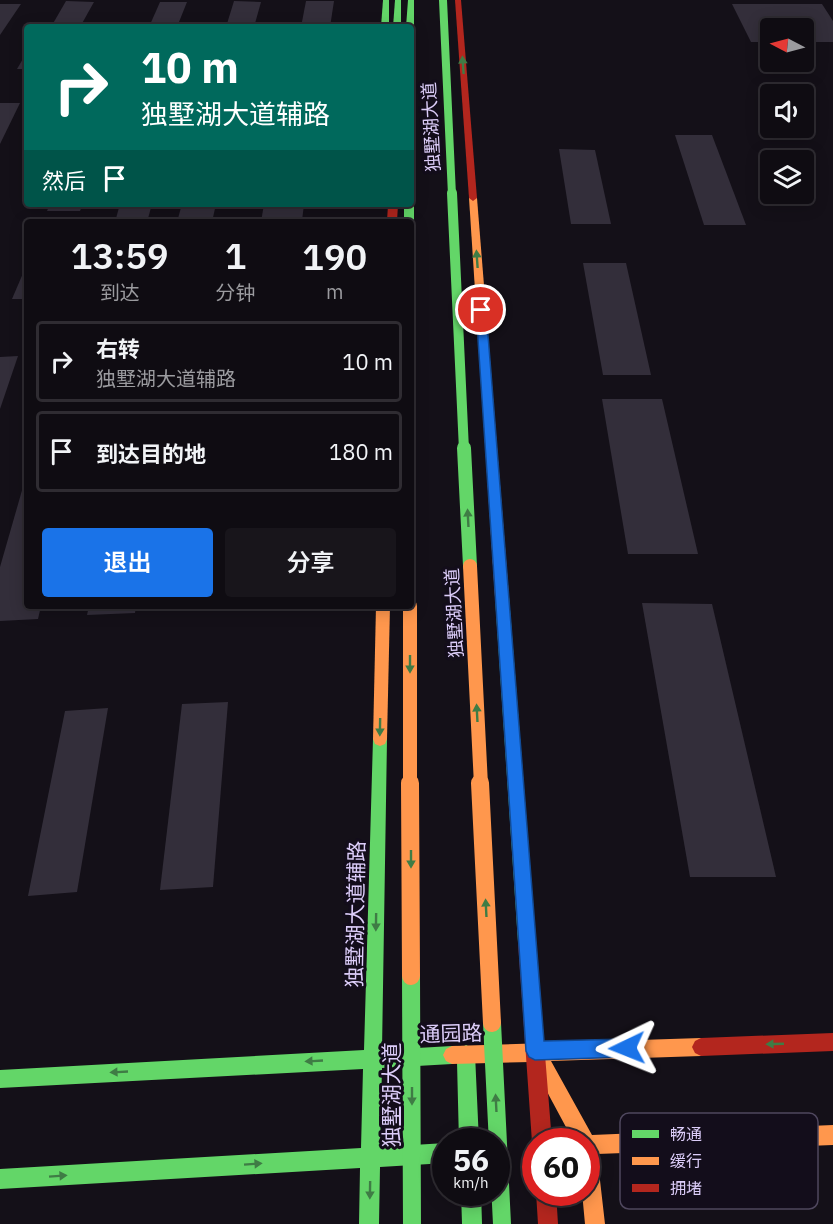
<!DOCTYPE html>
<html lang="zh">
<meta charset="utf-8">
<style>
:root{--surface:#0f0c12;--page:#18151b;--text:#f1f3f6;--muted:#9b9b9f;--line:#2f2c32;--accent:#1a73e8}
body{margin:0;font-family:"IBM Plex Sans","Noto Sans SC",sans-serif;background:var(--page);color:var(--text);height:100vh;display:flex;flex-direction:column;font-size:22px;white-space:nowrap}
*{box-sizing:border-box;margin:0}
p{font-size:20px;color:var(--muted)}
.icon{flex:none;width:33px;height:33px;fill:none;stroke:currentColor;stroke-width:2;stroke-linecap:round;stroke-linejoin:round}
.map{position:relative;flex:1;overflow:hidden}
.side{position:absolute;left:24px;top:219px;width:390px;height:390px;display:flex;flex-direction:column;background:var(--surface);border-radius:6px;box-shadow:0 3px 15px #0003,0 0 0 2px var(--line)}
.side>*{flex:none}
.hud{position:absolute;left:24px;top:24px;width:390px;height:183px;border-radius:6px;box-shadow:0 3px 15px #0003,0 0 0 2px var(--line);background:#00695c;color:#fff;overflow:hidden}
.needle{width:39px;rotate:276deg}
.fabs{position:absolute;left:760px;top:18px;display:grid;gap:12px}
.fabs a{display:grid;place-items:center;width:54px;height:54px;border-radius:6px;background:var(--surface);box-shadow:0 3px 15px #0003,0 0 0 2px var(--line);font-size:30px}
.speed{position:absolute;left:432px;top:1128px;display:flex;gap:12px;font-size:30px;font-weight:700;text-align:center}
.speed>*{display:grid;place-content:center;width:78px;height:78px;border-radius:50%;background:var(--surface);box-shadow:0 3px 15px #0003,0 0 0 2px var(--line);line-height:1}
.speed small{font-size:15px;font-weight:400}
.speed .limit{border:9px solid #d22;background:#fff;color:#111}
.pin{position:absolute;display:grid;place-items:center;width:51px;height:51px;color:#fff;margin:-26px;border:3px solid #fff;border-radius:50%;box-shadow:0 2px 6px #0007}
.me{position:absolute;width:66px;margin:-33px;rotate:268deg;stroke-linejoin:round;filter:drop-shadow(0 0 4px #0008)}
.turn{display:flex;align-items:center;gap:21px;height:126px;padding:0 18px;font-size:27px}
.turn .icon{width:78px;height:78px;stroke-width:2.5}
.turn b{display:block;font-size:42px;line-height:51px}
.then{display:flex;align-items:center;height:57px;padding:0 18px;background:#0003;gap:12px;font-size:22px}
.eta{display:flex;justify-content:space-evenly;align-items:center;height:102px;text-align:center}
.eta b{font-size:36px;font-weight:600;line-height:42px}
.cta{display:flex;gap:12px;margin-top:auto;padding:12px 18px}
.cta a{flex:1;height:69px;border-radius:6px;background:var(--accent);color:#fff;font-size:24px;font-weight:600;line-height:69px;text-align:center}
.cta a+a{background:var(--page);color:var(--text)}
ul{padding:0;list-style:none}
li{display:flex;align-items:center;gap:18px;height:81px;margin:0 12px 9px;padding:0 6px;border:3px solid var(--line);border-radius:6px}
li div{flex:1}
li b{display:block;font-size:22px}
li em{font-style:normal}
.map>svg:first-child{display:block}
.building{fill:#332e3a}
.lines{fill:none;stroke-linecap:round;stroke-linejoin:round}
.fast{fill:#63d668;fill-rule:evenodd}
.slow{fill:#ff974d;fill-rule:evenodd}
.jam{fill:#b3261e;fill-rule:evenodd}
.fast-bridge-far3{stroke:#63d668;stroke-width:8}
.fast-bridge-far2{stroke:#63d668;stroke-width:10}
.fast-bridge-far1{stroke:#63d668;stroke-width:14}
.fast-bridge{stroke:#63d668;stroke-width:18}
.slow-bridge-far1{stroke:#ff974d;stroke-width:14}
.slow-bridge{stroke:#ff974d;stroke-width:18}
.oneway{fill:#3f7c45}
.route{fill:#1a73e8;stroke:#114b97;stroke-width:1.5}
.labels{text-anchor:middle;dominant-baseline:central;stroke-width:6;stroke-linejoin:round;paint-order:stroke}
.street-label{font-size:18px;fill:#dccdf9;stroke:#130d1b}
.near-street-label{font-size:21px;fill:#dccdf9;stroke:#130d1b}
.key{fill:#130d1b;stroke:#4f475e;stroke-width:1.5}
.key-label{font-size:16px;fill:#dccdf9}
</style>
<div class="map">
<svg width="833" height="1224" viewBox="0 0 833 1224">
<rect width="100%" height="100%" fill="#141018"/>
<!-- building -->
<g class="building">
<path d="M66,1L94,2L80,27H51Z"/>
<path d="M234,1L261,2L254,27H226Z"/>
<path d="M306,1H334L330,27H301Z"/>
<path d="M160,2H187L177,27H149Z"/>
<path d="M0,4H21L0,35Z"/>
<path d="M732,4H822L833,21V42H804V28H771V42H751Z"/>
<path d="M27,52V69H17Z"/>
<path d="M0,103H20L0,144Z"/>
<path d="M675,135H712L746,225H704Z"/>
<path d="M559,149L595,150L611,224H571Z"/>
<path d="M50,204H83L80,211H47Z"/>
<path d="M120,204H152L147,222H115Z"/>
<path d="M182,204H216L212,222H177Z"/>
<path d="M264,204H304L302,221L261,222Z"/>
<path d="M583,263H626L651,375H603Z"/>
<path d="M27,264V299H12Z"/>
<path d="M18,356L0,409V357Z"/>
<path d="M602,399H662L698,554H628Z"/>
<path d="M27,473V606H41L38,619L0,621V567Z"/>
<path d="M642,603L712,604L776,877H690Z"/>
<path d="M89,606H136L135,613L87,615Z"/>
<path d="M228,702L213,887L160,890L182,704Z"/>
<path d="M108,708L77,892L28,896L65,711Z"/>
</g>
<g class="lines">
<!-- fast -->
<g class="fast">
<path d="M383,0H389V27H381Z"/>
<path d="M395,0H401V27H393Z"/>
<path d="M408,0H414V27L411,29V27H406Z"/>
<path d="M411,202L414,204V222L411,224V222H404V204H411Z"/>
<path d="M502,591L507,593L509,597L536,942L533,948L527,951L521,948L518,942L495,597L497,593Z"/>
<path d="M380,732L385,734L387,739L382,1050L452,1046L459,1049L466,1045L472,1048L475,1054L479,1142H459L457,1062L452,1064L382,1068L380,1147L446,1143V1163L380,1167L379,1224H359L360,1168L0,1189V1169L361,1148L363,1069L0,1088V1070L364,1050L373,739L375,734Z"/>
<path d="M461,1192H481L482,1224H462Z"/>
</g>
<!-- slow -->
<g class="slow">
<path d="M473,195L477,198L509,597L507,601H497L495,597L469,198Z"/>
<path d="M376,606H390L387,739L385,744L380,746L375,744L373,739Z"/>
<path d="M701,1038L707,1041L710,1047L707,1053L701,1056L551,1061L592,1135L833,1125V1145L597,1154L605,1224H585L582,1192H586V1142H574L531,1062L452,1064L446,1061L443,1055L446,1049L452,1046Z"/>
</g>
<!-- jam -->
<g class="jam">
<path d="M455,0H461L477,198L473,201L469,198Z"/>
<path d="M388,204H398L397,222H387Z"/>
<path d="M527,933L533,936L536,942L552,1142H536V1149L532,1142L518,942L521,936Z"/>
<path d="M833,1033V1051L701,1056L695,1053L692,1047L695,1041L701,1038Z"/>
<path d="M536,1192H556L558,1224H538Z"/>
</g>
<!-- fast-bridge-far3 -->
<path class="fast-bridge-far3" d="M443,0L452,195"/>
<!-- fast-bridge-far2 -->
<path class="fast-bridge-far2" d="M452,193L464,450"/>
<!-- fast-bridge-far1 -->
<path class="fast-bridge-far1" d="M464,448L470,566"/>
<!-- fast-bridge -->
<g class="fast-bridge">
<path d="M411,976L412,1224"/>
<path d="M492,1023L502,1224"/>
</g>
<!-- slow-bridge-far1 -->
<g class="slow-bridge-far1">
<path d="M470,566L481,785"/>
<path d="M410,606V785"/>
</g>
<!-- slow-bridge -->
<g class="slow-bridge">
<path d="M410,783L411,976"/>
<path d="M480,783L492,1023"/>
</g>
</g>
<!-- one-way arrows -->
<defs><path id="oneway-solid" d="M-6-.8H1V-3.2L6.5 0L1 3.2V.8H-6Z" transform="scale(1.5)"/></defs>
<g class="oneway">
<use href="#oneway-solid" transform="translate(463 65) rotate(-94)"/>
<use href="#oneway-solid" transform="translate(477 259) rotate(-94)"/>
<use href="#oneway-solid" transform="translate(468 518) rotate(-93)"/>
<use href="#oneway-solid" transform="translate(410 664) rotate(90)"/>
<use href="#oneway-solid" transform="translate(477 713) rotate(-93)"/>
<use href="#oneway-solid" transform="translate(380 727) rotate(91)"/>
<use href="#oneway-solid" transform="translate(411 859) rotate(90)"/>
<use href="#oneway-solid" transform="translate(486 908) rotate(-93)"/>
<use href="#oneway-solid" transform="translate(376 922) rotate(91)"/>
<use href="#oneway-solid" transform="translate(775 1044) rotate(178)"/>
<use href="#oneway-solid" transform="translate(314 1061) rotate(177)"/>
<use href="#oneway-solid" transform="translate(119 1072) rotate(177)"/>
<use href="#oneway-solid" transform="translate(412 1096) rotate(90)"/>
<use href="#oneway-solid" transform="translate(496 1103) rotate(-93)"/>
<use href="#oneway-solid" transform="translate(253 1164) rotate(-4)"/>
<use href="#oneway-solid" transform="translate(58 1176) rotate(-4)"/>
<use href="#oneway-solid" transform="translate(370 1190) rotate(91)"/>
</g>
<!-- route -->
<path class="route" d="M481,307L486,310L544,1041L627,1039L634,1042L636,1048L634,1055L627,1057L535,1060L529,1057L526,1051L476,310Z"/>
<g class="labels">
<!-- street labels -->
<g class="street-label">
<text transform="translate(431 127) rotate(-93)">独墅湖大道</text>
<text transform="translate(454 613) rotate(-93)">独墅湖大道</text>
</g>
<!-- near-street labels -->
<g class="near-street-label">
<text transform="translate(355 914) rotate(-89)">独墅湖大道辅路</text>
<text transform="translate(451 1033) rotate(-2)">通园路</text>
<text transform="translate(391 1095) rotate(-90)">独墅湖大道</text>
</g>
</g>
<!-- legend -->
<rect x="620" y="1113" width="198" height="96" rx="9" class="key"/>
<rect x="632" y="1130" width="27" height="8" fill="#63d668"/>
<rect x="632" y="1157" width="27" height="8" fill="#ff974d"/>
<rect x="632" y="1184" width="27" height="8" fill="#b3261e"/>
<g class="key-label">
<text x="670" y="1140">畅通</text>
<text x="670" y="1167">缓行</text>
<text x="670" y="1194">拥堵</text>
</g>
</svg>
<div class="fabs">
<a><svg class="needle" viewBox="-14 -14 28 28"><path d="M0-13l5 13h-10z" fill="#e53935"/><path d="M0 13l5-13h-10z" fill="#9b9b9f"/></svg></a>
<a><svg class="icon" aria-label="sound" viewBox="0 0 24 24"><path d="M4 9h4l5-4v14l-5-4H4zM17 9q2 3 0 6"/></svg></a>
<a><svg class="icon" aria-label="layers" viewBox="0 0 24 24"><path d="M12 4l9 5-9 5-9-5zM3 14l9 5 9-5"/></svg></a>
</div>
<div class="speed"><div>56<small>km/h</small></div><div class="limit">60</div></div>
<div class="pin" style="left:481px;top:310px;background:#d93025"><svg class="icon" aria-label="arrive" viewBox="0 0 24 24"><path d="M6 21V4h12l-3 4 3 4H6"/></svg></div>
<svg class="me" style="left:627px;top:1048px" viewBox="-20 -20 40 40"><path d="M0-17L14 15 0 8-14 15z" fill="#1a73e8" stroke="#fff" stroke-width="4"/></svg>
<div class="hud">
<div class="turn"><svg class="icon" aria-label="right" viewBox="0 0 24 24"><path d="M7 20v-9h11M14 6l5 5-5 5"/></svg><div><b>10 m</b>独墅湖大道辅路</div></div>
<div class="then">然后<svg class="icon" aria-label="arrive" viewBox="0 0 24 24"><path d="M6 21V4h12l-3 4 3 4H6"/></svg></div>
</div>
<section class="side">
<div class="eta">
<div><b>13:59</b><p>到达</p></div>
<div><b>1</b><p>分钟</p></div>
<div><b>190</b><p>m</p></div>
</div>
<ul>
<li><svg class="icon" aria-label="right" viewBox="0 0 24 24"><path d="M7 20v-9h11M14 6l5 5-5 5"/></svg><div><b>右转</b><p>独墅湖大道辅路</p></div><em>10 m</em></li>
<li><svg class="icon" aria-label="arrive" viewBox="0 0 24 24"><path d="M6 21V4h12l-3 4 3 4H6"/></svg><div><b>到达目的地</b></div><em>180 m</em></li>
</ul>
<div class="cta"><a>退出</a><a>分享</a></div>
</section>
</div>
